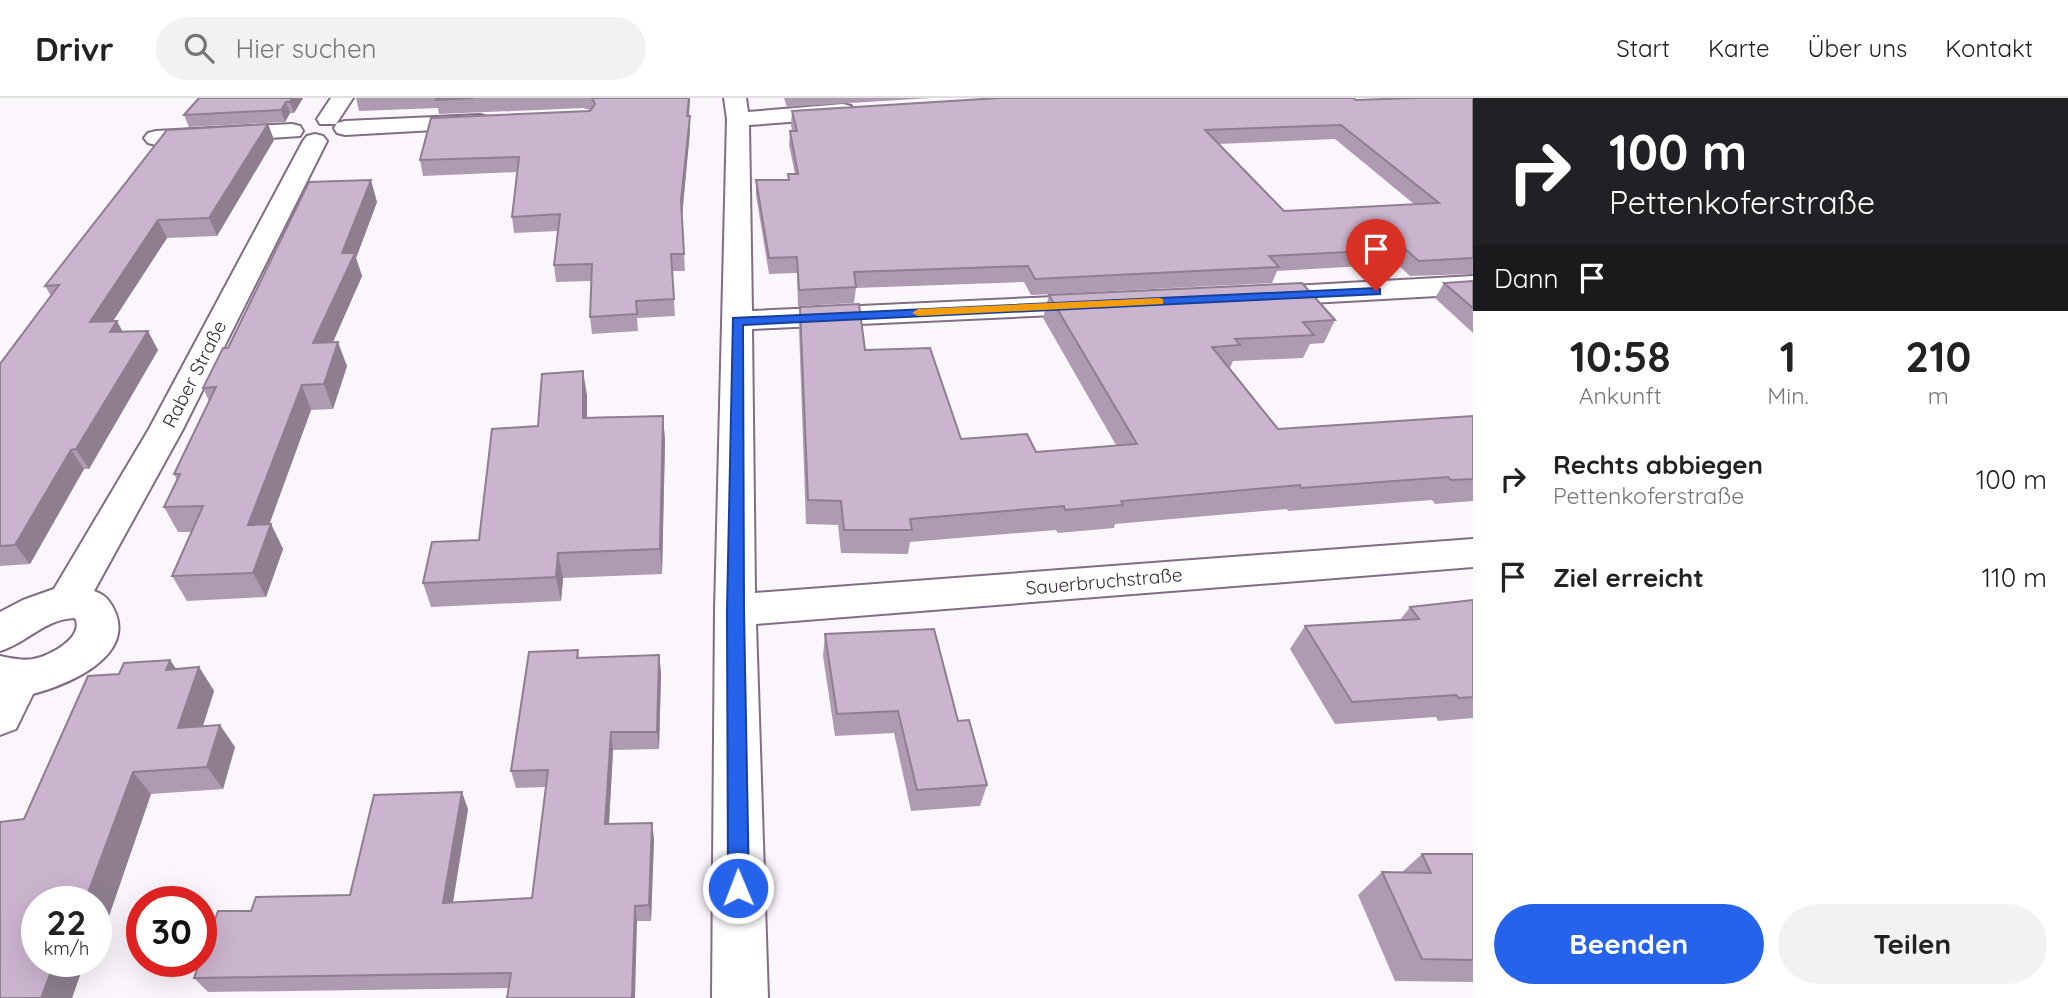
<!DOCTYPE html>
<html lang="de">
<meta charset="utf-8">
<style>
:root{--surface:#fff;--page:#f2f2f2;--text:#222;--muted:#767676;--line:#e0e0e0;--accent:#2563eb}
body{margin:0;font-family:Quicksand,sans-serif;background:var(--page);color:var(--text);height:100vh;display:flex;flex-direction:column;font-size:26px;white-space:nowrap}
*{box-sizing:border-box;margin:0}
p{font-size:23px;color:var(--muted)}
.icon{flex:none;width:38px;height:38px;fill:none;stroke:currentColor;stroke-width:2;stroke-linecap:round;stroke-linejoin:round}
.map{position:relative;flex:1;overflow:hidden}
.drawer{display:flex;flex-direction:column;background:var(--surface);width:595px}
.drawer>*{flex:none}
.guide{background:#202124;color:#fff;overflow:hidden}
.speed{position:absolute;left:21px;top:788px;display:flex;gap:14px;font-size:35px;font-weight:700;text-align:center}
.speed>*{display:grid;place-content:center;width:91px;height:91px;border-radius:50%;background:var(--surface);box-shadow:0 7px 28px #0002;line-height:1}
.speed small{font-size:18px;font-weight:400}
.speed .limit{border:10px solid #d22;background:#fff;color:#111}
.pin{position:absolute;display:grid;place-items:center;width:60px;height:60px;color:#fff;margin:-72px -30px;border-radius:50% 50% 50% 0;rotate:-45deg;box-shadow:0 0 7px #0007}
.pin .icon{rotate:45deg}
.me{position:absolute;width:77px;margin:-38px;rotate:359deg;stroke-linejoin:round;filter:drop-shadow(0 0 5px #0008)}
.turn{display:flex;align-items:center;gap:24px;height:147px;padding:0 21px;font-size:32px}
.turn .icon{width:91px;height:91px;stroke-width:2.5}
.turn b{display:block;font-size:49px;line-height:60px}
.then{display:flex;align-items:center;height:66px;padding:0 21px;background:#0003;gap:14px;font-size:26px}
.eta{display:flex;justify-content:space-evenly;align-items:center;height:119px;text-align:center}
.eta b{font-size:42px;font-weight:700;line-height:49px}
.primary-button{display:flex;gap:14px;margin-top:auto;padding:14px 21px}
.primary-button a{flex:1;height:80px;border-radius:42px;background:var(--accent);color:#fff;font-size:28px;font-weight:700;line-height:80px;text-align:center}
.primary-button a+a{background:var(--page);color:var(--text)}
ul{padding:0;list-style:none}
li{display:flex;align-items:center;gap:21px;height:98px;padding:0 21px}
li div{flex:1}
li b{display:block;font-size:26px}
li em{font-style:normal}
header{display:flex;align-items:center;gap:42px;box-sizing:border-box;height:98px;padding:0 35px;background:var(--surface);border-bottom:2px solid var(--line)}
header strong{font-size:33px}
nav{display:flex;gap:38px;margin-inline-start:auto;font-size:24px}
.search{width:490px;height:63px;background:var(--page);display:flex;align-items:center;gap:18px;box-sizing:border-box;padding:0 24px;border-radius:38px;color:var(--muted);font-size:26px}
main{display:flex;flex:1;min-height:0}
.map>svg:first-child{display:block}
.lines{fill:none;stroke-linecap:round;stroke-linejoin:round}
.street-casing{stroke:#826d85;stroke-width:4}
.street{fill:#fff;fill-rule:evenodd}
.wall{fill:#af9bb1;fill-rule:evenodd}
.shaded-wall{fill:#8e7e90}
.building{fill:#cbb4ce;stroke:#8e7e90;stroke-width:2;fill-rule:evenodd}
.route{fill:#2563eb;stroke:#184099;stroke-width:2}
.slow{fill:#f59e0b}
.labels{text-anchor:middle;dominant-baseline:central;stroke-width:7;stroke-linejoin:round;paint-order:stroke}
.street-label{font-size:19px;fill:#342b35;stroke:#fff}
</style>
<header>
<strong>Drivr</strong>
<div class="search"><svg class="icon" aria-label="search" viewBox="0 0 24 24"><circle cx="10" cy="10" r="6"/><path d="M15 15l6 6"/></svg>Hier suchen</div>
<nav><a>Start</a><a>Karte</a><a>Über uns</a><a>Kontakt</a></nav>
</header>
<main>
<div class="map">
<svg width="1473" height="900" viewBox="0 0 1473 900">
<rect width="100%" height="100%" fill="#fbf6fc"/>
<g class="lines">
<!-- street casing -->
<g class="street-casing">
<g id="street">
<path d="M331,0H353L336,26H320L317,21Z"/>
<path d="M724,0H746L748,14L843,6L851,8L854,13L851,18L843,20L749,27L752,213L1097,197L1107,200L1112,206L1107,212L1097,215L752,231L755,495L1473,441V469L756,526L768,900H712L715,512L727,21Z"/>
<path d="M480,17L488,19L491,24L488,29L345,37L337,35L334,30L337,25L345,23Z"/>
<path d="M292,26L300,28L303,33L300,38L156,47L148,45L144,40L148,35L156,33Z"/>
<path d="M315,36L323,38L327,43L183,331L94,493C106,497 111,504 116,516C132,561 66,587 33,596L16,631L0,637V558C10,560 22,563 33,561C50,558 85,539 75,520C44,521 27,545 0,553V514L23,502L54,491L149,331L303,43L307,38Z"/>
<path d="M1473,178V196L1258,208L1248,205L1243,199L1248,193L1258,190Z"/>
</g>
</g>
<!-- street -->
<use href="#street" class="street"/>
</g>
<!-- wall -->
<g class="wall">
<path d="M303,0L294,15H290L285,24L189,29L184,17Z"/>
<path d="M356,0H690L689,18L690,33L682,117L685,173H672L675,218L637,220L638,233L592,236L590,219L591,183L556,184L554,167L558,133L514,135L512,119L517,74L423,78L420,62L590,12L583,10L439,16L438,10L359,13Z"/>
<path d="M784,0H931L787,9Z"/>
<path d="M1473,0V176L1410,178L1397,166L1277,173L1272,185L1031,197L1024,184L856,190L854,205L798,208L797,175L769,176L756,97V82H788V76H795L789,47L790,33H792L791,27L792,13ZM1335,41L1414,106L1284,113L1218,46Z"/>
<path d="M268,26L274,42L217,138L167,140L113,223L123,234L158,252L89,371H84L30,466L0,468V266L51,198L45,188Z"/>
<path d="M377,104L356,160L362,178L333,244L347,268L333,311L311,312L269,426H271L283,451L266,499L187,503L172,478L192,434H178L164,409L177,382L174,376L209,303L203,290L228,250Z"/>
<path d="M1473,183V235L1435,200L1444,185Z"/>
<path d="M1049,197L1335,222L1324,245L1310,246L1303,260L1233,263L1230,270L1278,331L1473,318V403L1435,406L1432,402L1288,413L1287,411L1115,426L1114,430L1058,435L1056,432L910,444L908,456L841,455L838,427L806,426L799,231L800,209L865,252L961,341L1036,354L1116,347L1043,220Z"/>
<path d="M587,297V319L663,318L665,343L662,476L563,480L561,503L431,509L423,485L479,442L538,328Z"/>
<path d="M1473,502V620L1438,623L1436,619L1335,626L1290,551L1305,528L1400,522L1410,509Z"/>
<path d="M825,536L958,623L987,687L980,708L911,713L894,635L835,638L823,558Z"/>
<path d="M578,552L579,560L659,557L661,575L659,651L613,652L609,726L654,741L651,823H637L509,890L208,894L194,880L251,813L350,797L468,711L453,805L532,800L546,689L516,690L511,673Z"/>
<path d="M170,562L176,571L199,569L214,593L203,628L235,649L223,691L151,696L99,847H96V803H37V863H85L72,900H0L24,721L119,576Z"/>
<path d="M1422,756H1473V884L1395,883L1358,797L1382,774H1402Z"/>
</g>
<!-- shaded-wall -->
<g class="shaded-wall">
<path d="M292,0H303L294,15L290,4Z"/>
<path d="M689,0H690L688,33L687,18Z"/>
<path d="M286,4L290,15L285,24L281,12Z"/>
<path d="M690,18V33L682,118L681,102Z"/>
<path d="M268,26L274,42L217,138L209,120Z"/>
<path d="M371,82L377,104L356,160L362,178L322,269L313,245L342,155Z"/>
<path d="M158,122L167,140L100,243L90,224Z"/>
<path d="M117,223L127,242L110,234Z"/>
<path d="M148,233L158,252L89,371L76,351Z"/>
<path d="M338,244L347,268L333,311L324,286Z"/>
<path d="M583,273L587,297V344L583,320Z"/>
<path d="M302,287L311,312L260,452L248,427Z"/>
<path d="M663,318L665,343L662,476L660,451Z"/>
<path d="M71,352L84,371L30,466L15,447Z"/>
<path d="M271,426L283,451L266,499L253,475Z"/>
<path d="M558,455L563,480L561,503L556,479Z"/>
<path d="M659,557L661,575L659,651L657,634Z"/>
<path d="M170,562L186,585L166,572Z"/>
<path d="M199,569L214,593L195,652L178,630Z"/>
<path d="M220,627L235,649L223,691L207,669Z"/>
<path d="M611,634L613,652L608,742L605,726Z"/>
<path d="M133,674L151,696L99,847L96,844V803H85Z"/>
<path d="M462,694L468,711L450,821L443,805Z"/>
<path d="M652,725L654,741L651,823L649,807Z"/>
<path d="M635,808L637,823L635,900H632Z"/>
<path d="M55,863H85L72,900H41Z"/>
</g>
<!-- building -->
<g class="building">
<path d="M199,0H292L290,4H286L281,12L184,17Z"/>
<path d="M436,0H473L436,2Z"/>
<path d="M592,0H689L687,18H690L681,102L684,156H671L674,201L636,203L637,216L590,219L592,166L554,167L560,116L512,119L519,59L420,62L431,20L590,13L595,6Z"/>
<path d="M999,0H1353L1356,2L1414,0H1473V160L1419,163L1405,151L1269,158L1279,169L1035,181L1028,168L854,174L856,189L799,192L797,159L769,160L756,82H789L788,76H798L790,33H797L792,13ZM1341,27L1439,105L1284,113L1205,32Z"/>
<path d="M268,26L209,120L158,122L90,224L117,223L110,234L148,233L76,351L71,352L15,447L0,448V266L59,187L45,188L167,32Z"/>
<path d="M371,82L342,155H355L313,245L338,244L324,286L302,287L248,427L271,426L253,475L172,478L203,408L164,409L180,376H174L216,289L203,290L223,250H228L309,84Z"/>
<path d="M1473,183V210L1444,185Z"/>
<path d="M1302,185L1335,222L1303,224L1314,237L1235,241L1240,247L1212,249L1278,331L1473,318V381L1451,382L1448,379L1301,390L1300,387L1121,403L1123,407L1065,412L1064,408L910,421L912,432H844L841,403L808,402L800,209L859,206L865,252L930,250L961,341L1027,336L1036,354L1137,346L1049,197Z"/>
<path d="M583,273V320L663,318L660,451L558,455L556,479L423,485L432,444L479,442L492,331L538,328L542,276Z"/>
<path d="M1473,502V599L1459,600L1456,597L1352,604L1305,528L1419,521L1410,509Z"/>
<path d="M934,531L958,623L969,622L987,687L917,692L898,613L837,616L825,536Z"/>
<path d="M578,552L577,560L659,557L657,634H611L605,726L652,725L649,807L635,808L632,900H507L511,875L194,880L200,863H201V859L218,813H251L256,799L350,797L374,697L462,694L443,805L532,800L548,672L511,673L529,554Z"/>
<path d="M170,562L166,572L199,569L178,630L220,627L207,669L133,674L85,803H37V863H55L41,900H0V724L24,721L88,578L119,576L124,565Z"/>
<path d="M1422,756H1473V862L1422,861L1382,774L1431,775Z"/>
</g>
<!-- route -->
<path class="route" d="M1376,190L1380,191V196L743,227L744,512L749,790L746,797L738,800L731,797L728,790L727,512L733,220Z"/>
<!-- slow -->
<path class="slow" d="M1159,200L1163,201V206L918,218L912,215L918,211Z"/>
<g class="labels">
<!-- street labels -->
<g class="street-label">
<text transform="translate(194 276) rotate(-63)">Raber Straße</text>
<text transform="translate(1104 483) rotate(-5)">Sauerbruchstraße</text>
</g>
</g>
</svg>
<div class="speed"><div>22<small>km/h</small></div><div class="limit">30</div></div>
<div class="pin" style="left:1376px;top:193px;background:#d93025"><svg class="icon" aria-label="arrive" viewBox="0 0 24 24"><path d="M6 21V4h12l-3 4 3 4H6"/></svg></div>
<svg class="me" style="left:738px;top:790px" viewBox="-20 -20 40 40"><circle r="17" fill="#2563eb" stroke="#fff" stroke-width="3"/><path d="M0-11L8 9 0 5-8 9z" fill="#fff"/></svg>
</div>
<section class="drawer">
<div class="guide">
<div class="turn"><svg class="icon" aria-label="right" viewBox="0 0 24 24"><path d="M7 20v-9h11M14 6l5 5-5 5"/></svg><div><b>100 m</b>Pettenkoferstraße</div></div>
<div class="then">Dann<svg class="icon" aria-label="arrive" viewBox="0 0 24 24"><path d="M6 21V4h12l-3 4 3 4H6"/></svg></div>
</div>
<div class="eta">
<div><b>10:58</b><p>Ankunft</p></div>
<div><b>1</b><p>Min.</p></div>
<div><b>210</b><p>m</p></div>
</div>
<ul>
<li><svg class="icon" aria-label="right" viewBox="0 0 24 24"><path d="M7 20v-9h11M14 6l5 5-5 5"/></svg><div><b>Rechts abbiegen</b><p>Pettenkoferstraße</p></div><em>100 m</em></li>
<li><svg class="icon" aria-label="arrive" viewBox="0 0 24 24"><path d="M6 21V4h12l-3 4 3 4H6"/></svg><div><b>Ziel erreicht</b></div><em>110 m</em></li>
</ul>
<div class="primary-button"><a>Beenden</a><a>Teilen</a></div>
</section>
</main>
